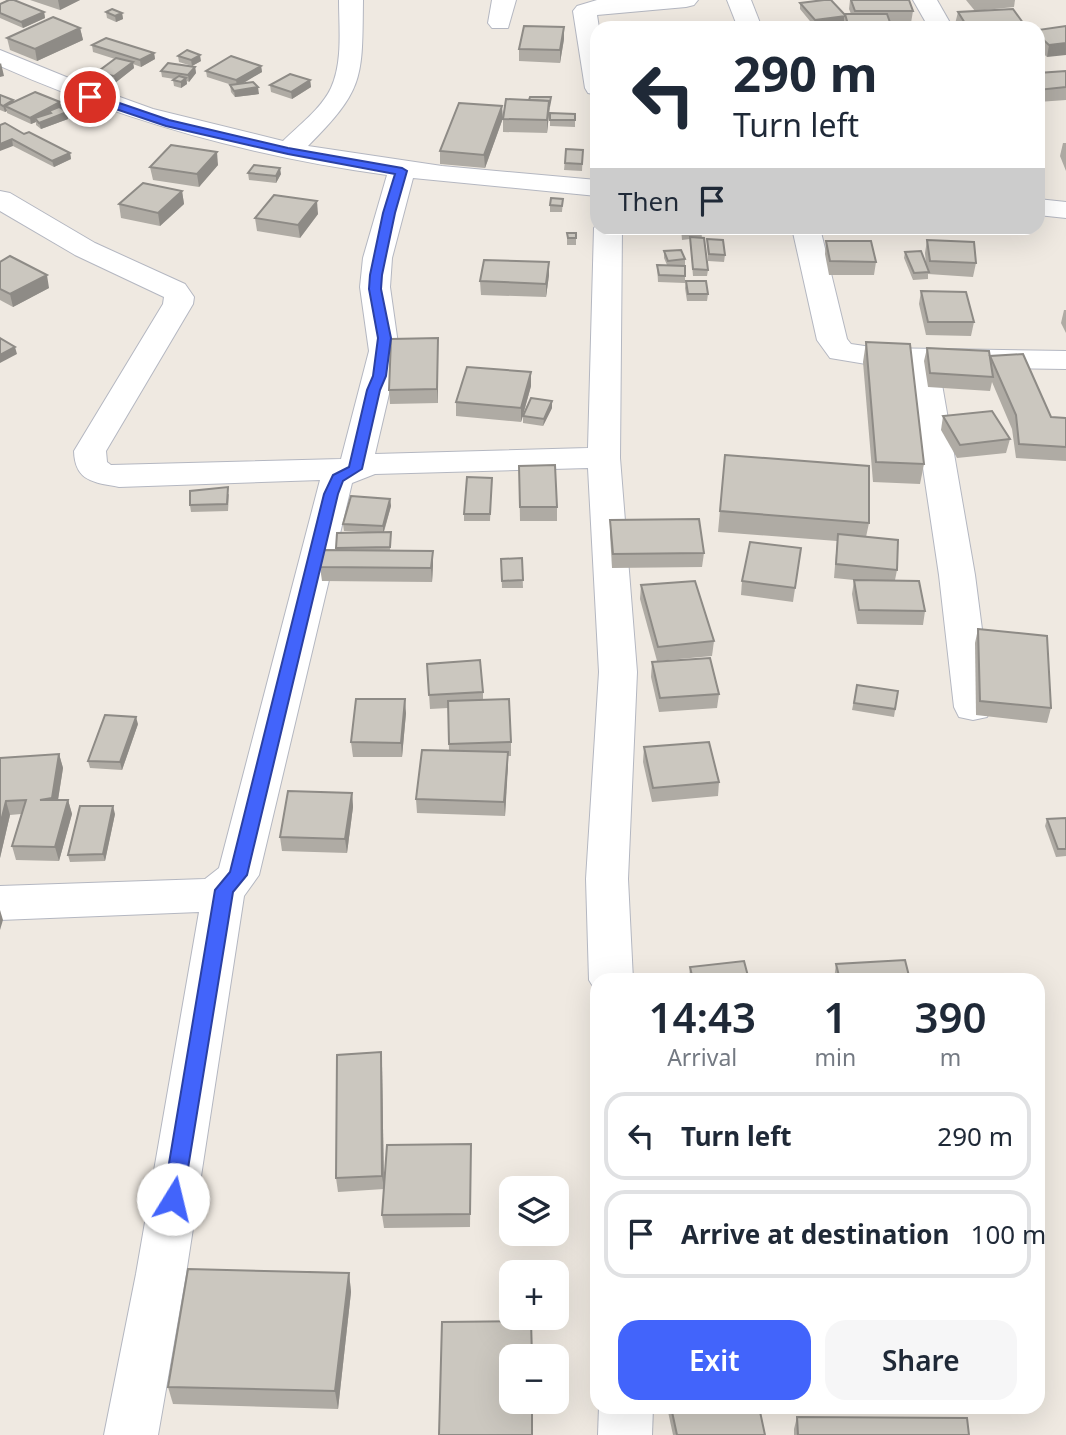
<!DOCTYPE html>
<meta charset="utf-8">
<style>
:root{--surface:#fff;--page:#f6f6f7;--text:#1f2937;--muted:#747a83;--line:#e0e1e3;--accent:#4264fb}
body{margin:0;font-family:"Noto Sans",sans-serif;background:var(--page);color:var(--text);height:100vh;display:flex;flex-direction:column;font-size:26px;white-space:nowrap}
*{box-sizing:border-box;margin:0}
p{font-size:23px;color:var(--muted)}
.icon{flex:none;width:38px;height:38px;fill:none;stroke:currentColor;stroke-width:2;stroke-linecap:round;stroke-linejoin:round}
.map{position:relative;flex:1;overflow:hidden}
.panel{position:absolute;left:590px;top:973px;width:455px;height:441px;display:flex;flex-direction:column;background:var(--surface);border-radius:21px;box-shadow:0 7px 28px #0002}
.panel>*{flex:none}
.hud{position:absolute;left:590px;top:21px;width:455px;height:214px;border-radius:21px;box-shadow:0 7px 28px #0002;background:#fff;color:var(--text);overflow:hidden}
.buttons{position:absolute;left:499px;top:1176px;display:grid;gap:14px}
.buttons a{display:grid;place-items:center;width:70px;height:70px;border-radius:14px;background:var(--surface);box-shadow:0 7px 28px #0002;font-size:35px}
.pin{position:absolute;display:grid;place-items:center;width:60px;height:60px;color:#fff;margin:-30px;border:4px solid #fff;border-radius:50%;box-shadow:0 2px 7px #0007}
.me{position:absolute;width:77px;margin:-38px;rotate:9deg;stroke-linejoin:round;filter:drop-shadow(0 0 5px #0008)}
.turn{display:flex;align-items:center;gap:24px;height:147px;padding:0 28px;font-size:32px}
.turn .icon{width:91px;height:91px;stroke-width:2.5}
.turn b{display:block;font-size:49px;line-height:60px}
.then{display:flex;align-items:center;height:66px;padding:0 28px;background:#0003;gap:14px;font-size:26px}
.eta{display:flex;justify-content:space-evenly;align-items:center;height:119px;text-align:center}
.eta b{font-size:42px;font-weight:600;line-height:49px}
.button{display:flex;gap:14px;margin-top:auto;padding:14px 28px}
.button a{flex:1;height:80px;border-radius:21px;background:var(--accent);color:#fff;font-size:28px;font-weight:600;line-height:80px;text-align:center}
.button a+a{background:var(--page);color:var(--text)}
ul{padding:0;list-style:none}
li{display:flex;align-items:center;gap:21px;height:88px;margin:0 14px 10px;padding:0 14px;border:4px solid var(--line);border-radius:21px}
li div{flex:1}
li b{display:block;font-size:26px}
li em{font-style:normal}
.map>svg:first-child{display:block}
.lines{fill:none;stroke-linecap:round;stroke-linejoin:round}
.minor-casing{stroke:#b4b7c1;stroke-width:2}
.minor{fill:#fff;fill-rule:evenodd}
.wall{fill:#afaba4}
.shaded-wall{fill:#8e8b86}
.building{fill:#cbc7bf;stroke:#8e8b86;stroke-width:2}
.route{fill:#4264fb;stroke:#2b41a3;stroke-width:2}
</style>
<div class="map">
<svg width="1066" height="1435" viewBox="0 0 1066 1435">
<rect width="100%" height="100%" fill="#efe9e1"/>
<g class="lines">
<!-- minor casing -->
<g class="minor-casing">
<g id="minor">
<path d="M339,0H363C362,78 365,89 308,146L442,166L597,180V196L413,178L392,258L390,287L399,351L375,454L588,448L594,228L597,224V228H622L620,458L637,672L628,879L633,980H597V993L589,980L586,879L599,672L588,468L375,474L352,483L259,875L244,896L186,1274L158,1435H104L136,1274L199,912L0,920V886L205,879L219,868L320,480L119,487C94,482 75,482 74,451L163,304L164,297L75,255L0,211V191L10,193L95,243L185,284L194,297L193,304L106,451L107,462L111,465L341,459L369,351L360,287L363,258L387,175C253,157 124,121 0,66V50L81,83L153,109L283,141C299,125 321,109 331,88C343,62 339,28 339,0Z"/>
<path d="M492,0H516L508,28H492L488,23Z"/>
<path d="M597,0H698L694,5L686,7L597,15L599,28H597V95L588,93L585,88L573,11L577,6Z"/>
<path d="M727,0H751L762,28H738Z"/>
<path d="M913,0H937L953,28H929Z"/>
<path d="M1038,199L1066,202V218L1038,215Z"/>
<path d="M792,228H820L847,339L851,344L878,348L1066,351V369L939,367L975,575L992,707L987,717L973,720L959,717L954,707L939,575L908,367L878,366L830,358L817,340Z"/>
<path d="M599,1407H653L652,1435H598Z"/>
</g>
</g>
<!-- minor -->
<use href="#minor" class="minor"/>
</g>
<!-- wall -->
<g class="wall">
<path d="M30,0H80L60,10Z"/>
<path d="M850,0H909L913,11L911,23H891L892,28H844V22L814,26L800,9V3L845,15L851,14L849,9Z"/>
<path d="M966,0H1015L1014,7L975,11Z"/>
<path d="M0,4L44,12L45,18L23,28L0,18Z"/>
<path d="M106,12L122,13L123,19L116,22L107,18Z"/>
<path d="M958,12L1026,27V28H958L955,24Z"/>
<path d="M1066,26L1047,57L1038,49V30Z"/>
<path d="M564,27V39L560,63L519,61V49Z"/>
<path d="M80,28L83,40L37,61L10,50L7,38Z"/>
<path d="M92,45L154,53L155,59L141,67L133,64L134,68L115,83L97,79L96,73L115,59L93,52Z"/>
<path d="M178,56L201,61L192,66L179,62Z"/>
<path d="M261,66L262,72L242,83L259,94L235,97L231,92L230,85H232L207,77L206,71Z"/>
<path d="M195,67L196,73L189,82L187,81V84L181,88L174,86L173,80L174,79L162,77L161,71Z"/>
<path d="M1066,71V100L1038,102V73Z"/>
<path d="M310,80L311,87L292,99L271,92L270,85Z"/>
<path d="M0,95L13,100L14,102L62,109L68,119L41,129L36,125V122L31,124L7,113V111L5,112L0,110Z"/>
<path d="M550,104L547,133L503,132V119Z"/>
<path d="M550,113L575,114V127L550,126Z"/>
<path d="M503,118L485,168L440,164V151Z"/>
<path d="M0,125L24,134L70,153L71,159L54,167L13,146Z"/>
<path d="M1063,143H1066V171L1060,156Z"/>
<path d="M566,149L583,150L582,171L564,170Z"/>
<path d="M218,165L199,187L153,180L150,167Z"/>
<path d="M248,173L281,174L276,183L249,180Z"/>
<path d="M182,191L184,204L160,226L121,218L119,204Z"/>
<path d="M563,199L562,212H550V205Z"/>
<path d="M318,214L300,238L257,231L255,218Z"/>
<path d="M681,228H701L702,238L708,270L707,276H693L690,239L682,240Z"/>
<path d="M705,228H733L732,231H706Z"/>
<rect x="567" y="233" width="9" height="12"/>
<path d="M707,239L725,255L724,262L708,261Z"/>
<path d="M927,240L976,263L973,277L928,274V279L913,280L904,258L905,252L926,265L925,253Z"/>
<path d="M826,241L876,262L874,275H829L825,254Z"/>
<path d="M664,251L685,259V283L658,282L657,265H667L664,258Z"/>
<path d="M0,262L49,288L13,307L0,300Z"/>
<path d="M549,275L546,297L481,295L480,281Z"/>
<path d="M686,281L708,294L707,301H687L685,288Z"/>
<path d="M921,291L974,322L971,336L926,335L919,304Z"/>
<path d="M1064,310H1066V333L1061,323Z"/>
<path d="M866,342L924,464L920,484L873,482L863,362Z"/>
<path d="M927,348L990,356L1051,417L1066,418V461L1016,458L1012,429L992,382L990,391L928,387L924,361Z"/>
<path d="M438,351V403L390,404L389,390Z"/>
<path d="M531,372V386L523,415L552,408L543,426L523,423V416L521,422L456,416V402Z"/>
<path d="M943,416L1010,439L1006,453L957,458L941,430Z"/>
<path d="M725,455L869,523L866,537L897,570L895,580L925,611L923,625L857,624L852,594L854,580L834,578L837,541L718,532Z"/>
<path d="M519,466L557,507V521H520Z"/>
<path d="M492,478L490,521H464V514Z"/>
<path d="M229,494L228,511L191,512L190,505Z"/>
<path d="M390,499L391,506L384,532H391L390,551H433V565L432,582L322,581L320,567L336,550L337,533L367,532L344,531L343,524Z"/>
<path d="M610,520L704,553L702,567L612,568L610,534Z"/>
<path d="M801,548L793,602L741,595L742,581Z"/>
<path d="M522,558L523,588H502L501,559Z"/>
<path d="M641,585L714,641L712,656L657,661L640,599Z"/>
<path d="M978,629L1051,708L1047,723L976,715L975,643Z"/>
<path d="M652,662L719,694L717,708L659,712L651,677Z"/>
<path d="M427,664L483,692V700L511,742V756H508L505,816L417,813L416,799L449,750L448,708L430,709Z"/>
<path d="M857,685L898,691L894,717L852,710Z"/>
<path d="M406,713L402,757H353L351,742Z"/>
<path d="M138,724L122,770L90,768L88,761Z"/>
<path d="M644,747L719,782L718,796L652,802L643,762Z"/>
<path d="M59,754L63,768L58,800H68L72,814L59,861L16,860L12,846L21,814L10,815L0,858V758Z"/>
<path d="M352,793L353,807L347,853L282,851L280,837Z"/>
<path d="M115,814L105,861L70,862L68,855Z"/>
<path d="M1066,818V856L1056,857L1045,826L1047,819Z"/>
<path d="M836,964L910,980H834Z"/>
<path d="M690,967L749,980H689Z"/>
<path d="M381,1052L382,1066L384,1189L338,1192L336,1178Z"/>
<path d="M471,1144L470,1227L384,1228L382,1215Z"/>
<path d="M349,1273L351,1292L338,1409L173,1404L168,1387Z"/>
<path d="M667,1407H759L765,1435H673Z"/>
<path d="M797,1417L969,1435H794V1429Z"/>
</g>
<!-- shaded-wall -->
<g class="shaded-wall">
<path d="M58,0H80L60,10Z"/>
<path d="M44,12L45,18L23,28L21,22Z"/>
<path d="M122,13L123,19L116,22L115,16Z"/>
<path d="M844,16V22L814,26L815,20Z"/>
<path d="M564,27V39L560,63V50Z"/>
<path d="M80,28L83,40L37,61L35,49Z"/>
<path d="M1066,43V55L1047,57L1049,45Z"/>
<path d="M154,53L155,59L141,67L140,60Z"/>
<path d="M200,55L201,61L192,66L191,60Z"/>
<path d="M133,62L134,68L115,83L114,76Z"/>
<path d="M1,63L4,76L0,77V64Z"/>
<path d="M261,66L262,72L237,87L236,80Z"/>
<path d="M195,67L196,73L189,82L188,75Z"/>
<path d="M186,78L187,84L181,88V82Z"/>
<path d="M310,80L311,87L292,99L291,92Z"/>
<path d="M258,87L259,94L235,97L234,91Z"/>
<path d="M551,97L550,104L547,133V120Z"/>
<path d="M13,100L15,107L5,106L7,111L5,112L3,106Z"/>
<path d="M60,102L62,109L49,111V115L35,118L36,122L31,124L30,118Z"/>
<path d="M502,106L503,118L485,168L484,155Z"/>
<path d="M67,112L68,119L41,129L39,123Z"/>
<path d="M12,139L13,146L0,151V144Z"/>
<path d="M217,152L218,165L199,187L197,174Z"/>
<path d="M70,153L71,159L54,167L52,161Z"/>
<path d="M280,168L281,174L276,183V176Z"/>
<path d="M182,191L184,204L160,226L158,213Z"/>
<path d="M317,201L318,214L300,238L298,225Z"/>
<path d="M549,262V275L546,297V284Z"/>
<path d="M47,275L49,288L13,307L10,294Z"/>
<path d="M438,338V403L437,389Z"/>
<path d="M15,347L17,354L0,363V355Z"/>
<path d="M531,372V386L521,422V408Z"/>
<path d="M552,401V408L543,426L544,419Z"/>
<path d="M390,499L391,506L383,534V526Z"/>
<path d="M433,551V565L432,582L431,568Z"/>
<path d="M405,699L406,713L402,757L401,743Z"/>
<path d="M136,717L138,724L122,770L120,762Z"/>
<path d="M508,752V767L505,816L504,802Z"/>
<path d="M59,754L63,768L56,812L40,800Z"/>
<path d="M352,793L353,807L347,853L345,839Z"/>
<path d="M68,800L72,814L59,861L55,847Z"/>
<path d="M6,801L10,815L0,858V825Z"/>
<path d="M113,806L115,814L105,861L103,854Z"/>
<path d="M0,910L3,920L0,930Z"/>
<path d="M381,1052L382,1066L384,1189L382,1176Z"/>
<path d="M349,1273L351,1292L338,1409L335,1391Z"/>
</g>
<!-- building -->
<g class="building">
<path d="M9,0H14L44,12L21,22L0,13V4Z"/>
<path d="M824,0H831L846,16L815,20L800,3Z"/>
<path d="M851,0H909L913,11H855Z"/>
<path d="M112,9L122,13L115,16L106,12Z"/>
<path d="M1013,9L1026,27L968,28L958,12Z"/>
<path d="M845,14H887L892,28H849Z"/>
<path d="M53,17L80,28L35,49L7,38Z"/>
<path d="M524,26L564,27L560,50L519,49Z"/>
<path d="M1066,26V43L1049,45L1038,35V30Z"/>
<path d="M106,38L154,53L140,60L92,45Z"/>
<path d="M187,50L200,55L191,60L178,56Z"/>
<path d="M231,56L261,66L236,80L206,71Z"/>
<path d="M116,58L133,62L114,76L96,73Z"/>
<path d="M168,63L195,67L188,75L161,71Z"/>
<path d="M1066,71V87L1038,90V73Z"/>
<path d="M290,74L310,80L291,92L270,85Z"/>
<path d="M179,76L186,78L181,82L173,80Z"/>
<path d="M253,82L258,87L234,91L230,85Z"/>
<path d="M35,92L60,102L30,118L5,106Z"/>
<path d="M0,95L13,100L3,106L0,104Z"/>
<path d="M530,97H551L549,107V101L529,100Z"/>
<path d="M506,99L549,101L547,120L503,119Z"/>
<path d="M459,103L502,106L484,155L440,151Z"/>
<path d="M59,107L67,112L39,123L35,118L51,113L49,111Z"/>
<path d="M550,113L575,114V120H550Z"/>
<path d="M5,123L24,134L29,132L70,153L52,161L12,139L0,144V125Z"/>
<path d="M171,145L217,152L197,174L150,167Z"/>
<path d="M566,149L583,150L582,164L565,163Z"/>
<path d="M254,165L280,168L276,176L248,173Z"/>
<path d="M143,183L182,191L158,213L119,204Z"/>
<path d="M274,195L317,201L298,225L255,218Z"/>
<path d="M551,198L563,199L562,206L550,205Z"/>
<path d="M682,228H701L702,233H682Z"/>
<path d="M567,233H576V238H568Z"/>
<path d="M690,237L704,238L708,270L693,269Z"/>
<path d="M707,239L723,240L725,255L709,254Z"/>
<path d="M927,240L974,242L976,263L930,261Z"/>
<path d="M826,241H871L876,262L830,261Z"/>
<path d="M681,250L685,259L668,261L664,251Z"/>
<path d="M921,251L929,272L914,273L905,252Z"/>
<path d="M10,256L47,275L10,294L0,289V262Z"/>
<path d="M484,260L549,262L546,284L480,281Z"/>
<path d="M657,265L685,266V276L659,275Z"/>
<path d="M686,281H706L708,294H688Z"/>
<path d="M921,291L966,292L974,322H928Z"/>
<path d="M0,338L15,347L0,355Z"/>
<path d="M438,338L437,389L389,390L391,339Z"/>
<path d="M866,342L910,344L924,464L876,462Z"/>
<path d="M927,348L989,351L993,377L930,373Z"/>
<path d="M1023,354L1051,417L1066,418V447L1019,444L1016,415L990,356Z"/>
<path d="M467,367L531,372L521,408L456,402Z"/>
<path d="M531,398L552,401L544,419L523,416Z"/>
<path d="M992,411L1010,439L960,445L943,416Z"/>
<path d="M725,455L869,466V523L720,511Z"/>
<path d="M555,465L557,507H520L519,466Z"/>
<path d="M467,477L492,478L490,514H464Z"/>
<path d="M228,487L227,504L190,505V491Z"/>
<path d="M351,496L390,499L383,526L343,524Z"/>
<path d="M699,519L704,553L613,554L610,520Z"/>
<path d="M391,532L390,547L336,548L337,533Z"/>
<path d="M838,534L898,540L897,570L836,564Z"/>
<path d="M750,542L801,548L795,588L742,581Z"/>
<path d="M323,550L433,551L431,568L320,567Z"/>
<path d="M522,558L523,580L502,581L501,559Z"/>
<path d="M854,580L919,581L925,611L859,610Z"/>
<path d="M695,581L714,641L658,647L641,585Z"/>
<path d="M978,629L1047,636L1051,708L980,701Z"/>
<path d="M710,658L719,694L660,698L652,662Z"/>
<path d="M480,660L483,692L429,695L427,664Z"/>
<path d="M857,685L898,691L895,709L854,703Z"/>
<path d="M356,699H405L401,743L351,742Z"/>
<path d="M509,699L511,742L449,744L448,701Z"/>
<path d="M105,715L136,717L120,762L88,761Z"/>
<path d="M709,742L719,782L653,788L644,747Z"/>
<path d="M422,750L508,752L504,802L416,799Z"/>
<path d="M59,754L52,798L40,800H68L55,847L12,846L26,800L6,801L0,825V758Z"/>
<path d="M288,791L352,793L345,839L280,837Z"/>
<path d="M80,806H113L103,854L68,855Z"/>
<path d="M1066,818V849H1058L1047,819Z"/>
<path d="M905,960L910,980H840L836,964Z"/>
<path d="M744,961L749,980H693L690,967Z"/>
<path d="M381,1052L382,1176L336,1178L337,1055Z"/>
<path d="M471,1144L470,1214L382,1215L387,1145Z"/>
<path d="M188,1269L349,1273L335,1391L168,1387Z"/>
<path d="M531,1321L532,1356H511V1402H532V1435H439L442,1322Z"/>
<path d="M671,1407H759L765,1435H677Z"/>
<path d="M797,1417L967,1418L969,1435H798Z"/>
</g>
<!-- route -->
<path class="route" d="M90,93L169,120L288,148L402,168L407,171L395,213L382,275L381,289L391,338L386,376L380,390L362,469L343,481L338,494L247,875L233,892L183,1199L180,1206L173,1209L166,1206L163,1199L215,890L230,872L324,494L333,475L349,467L367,390L373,376L378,338L369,289L370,275L383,213L395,174L288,154L166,126L86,99L85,97Z"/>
</svg>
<div class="buttons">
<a><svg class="icon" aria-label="layers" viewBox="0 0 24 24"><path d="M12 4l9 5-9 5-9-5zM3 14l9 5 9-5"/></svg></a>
<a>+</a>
<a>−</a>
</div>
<div class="pin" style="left:90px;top:97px;background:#d93025"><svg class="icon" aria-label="arrive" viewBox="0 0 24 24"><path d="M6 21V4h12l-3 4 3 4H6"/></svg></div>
<svg class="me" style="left:173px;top:1199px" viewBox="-20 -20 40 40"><circle r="19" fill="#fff"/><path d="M0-13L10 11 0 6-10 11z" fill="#4264fb"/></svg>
<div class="hud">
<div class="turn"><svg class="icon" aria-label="left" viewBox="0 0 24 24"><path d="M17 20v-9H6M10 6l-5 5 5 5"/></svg><div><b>290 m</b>Turn left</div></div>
<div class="then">Then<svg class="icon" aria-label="arrive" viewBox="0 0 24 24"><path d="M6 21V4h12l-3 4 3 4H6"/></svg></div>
</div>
<section class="panel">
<div class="eta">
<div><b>14:43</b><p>Arrival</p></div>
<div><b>1</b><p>min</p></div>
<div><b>390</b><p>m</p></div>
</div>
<ul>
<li><svg class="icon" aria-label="left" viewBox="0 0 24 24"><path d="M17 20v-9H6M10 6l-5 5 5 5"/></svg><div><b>Turn left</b></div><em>290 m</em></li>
<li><svg class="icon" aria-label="arrive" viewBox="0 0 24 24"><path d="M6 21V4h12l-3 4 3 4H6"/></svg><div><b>Arrive at destination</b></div><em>100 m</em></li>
</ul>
<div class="button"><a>Exit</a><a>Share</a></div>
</section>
</div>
